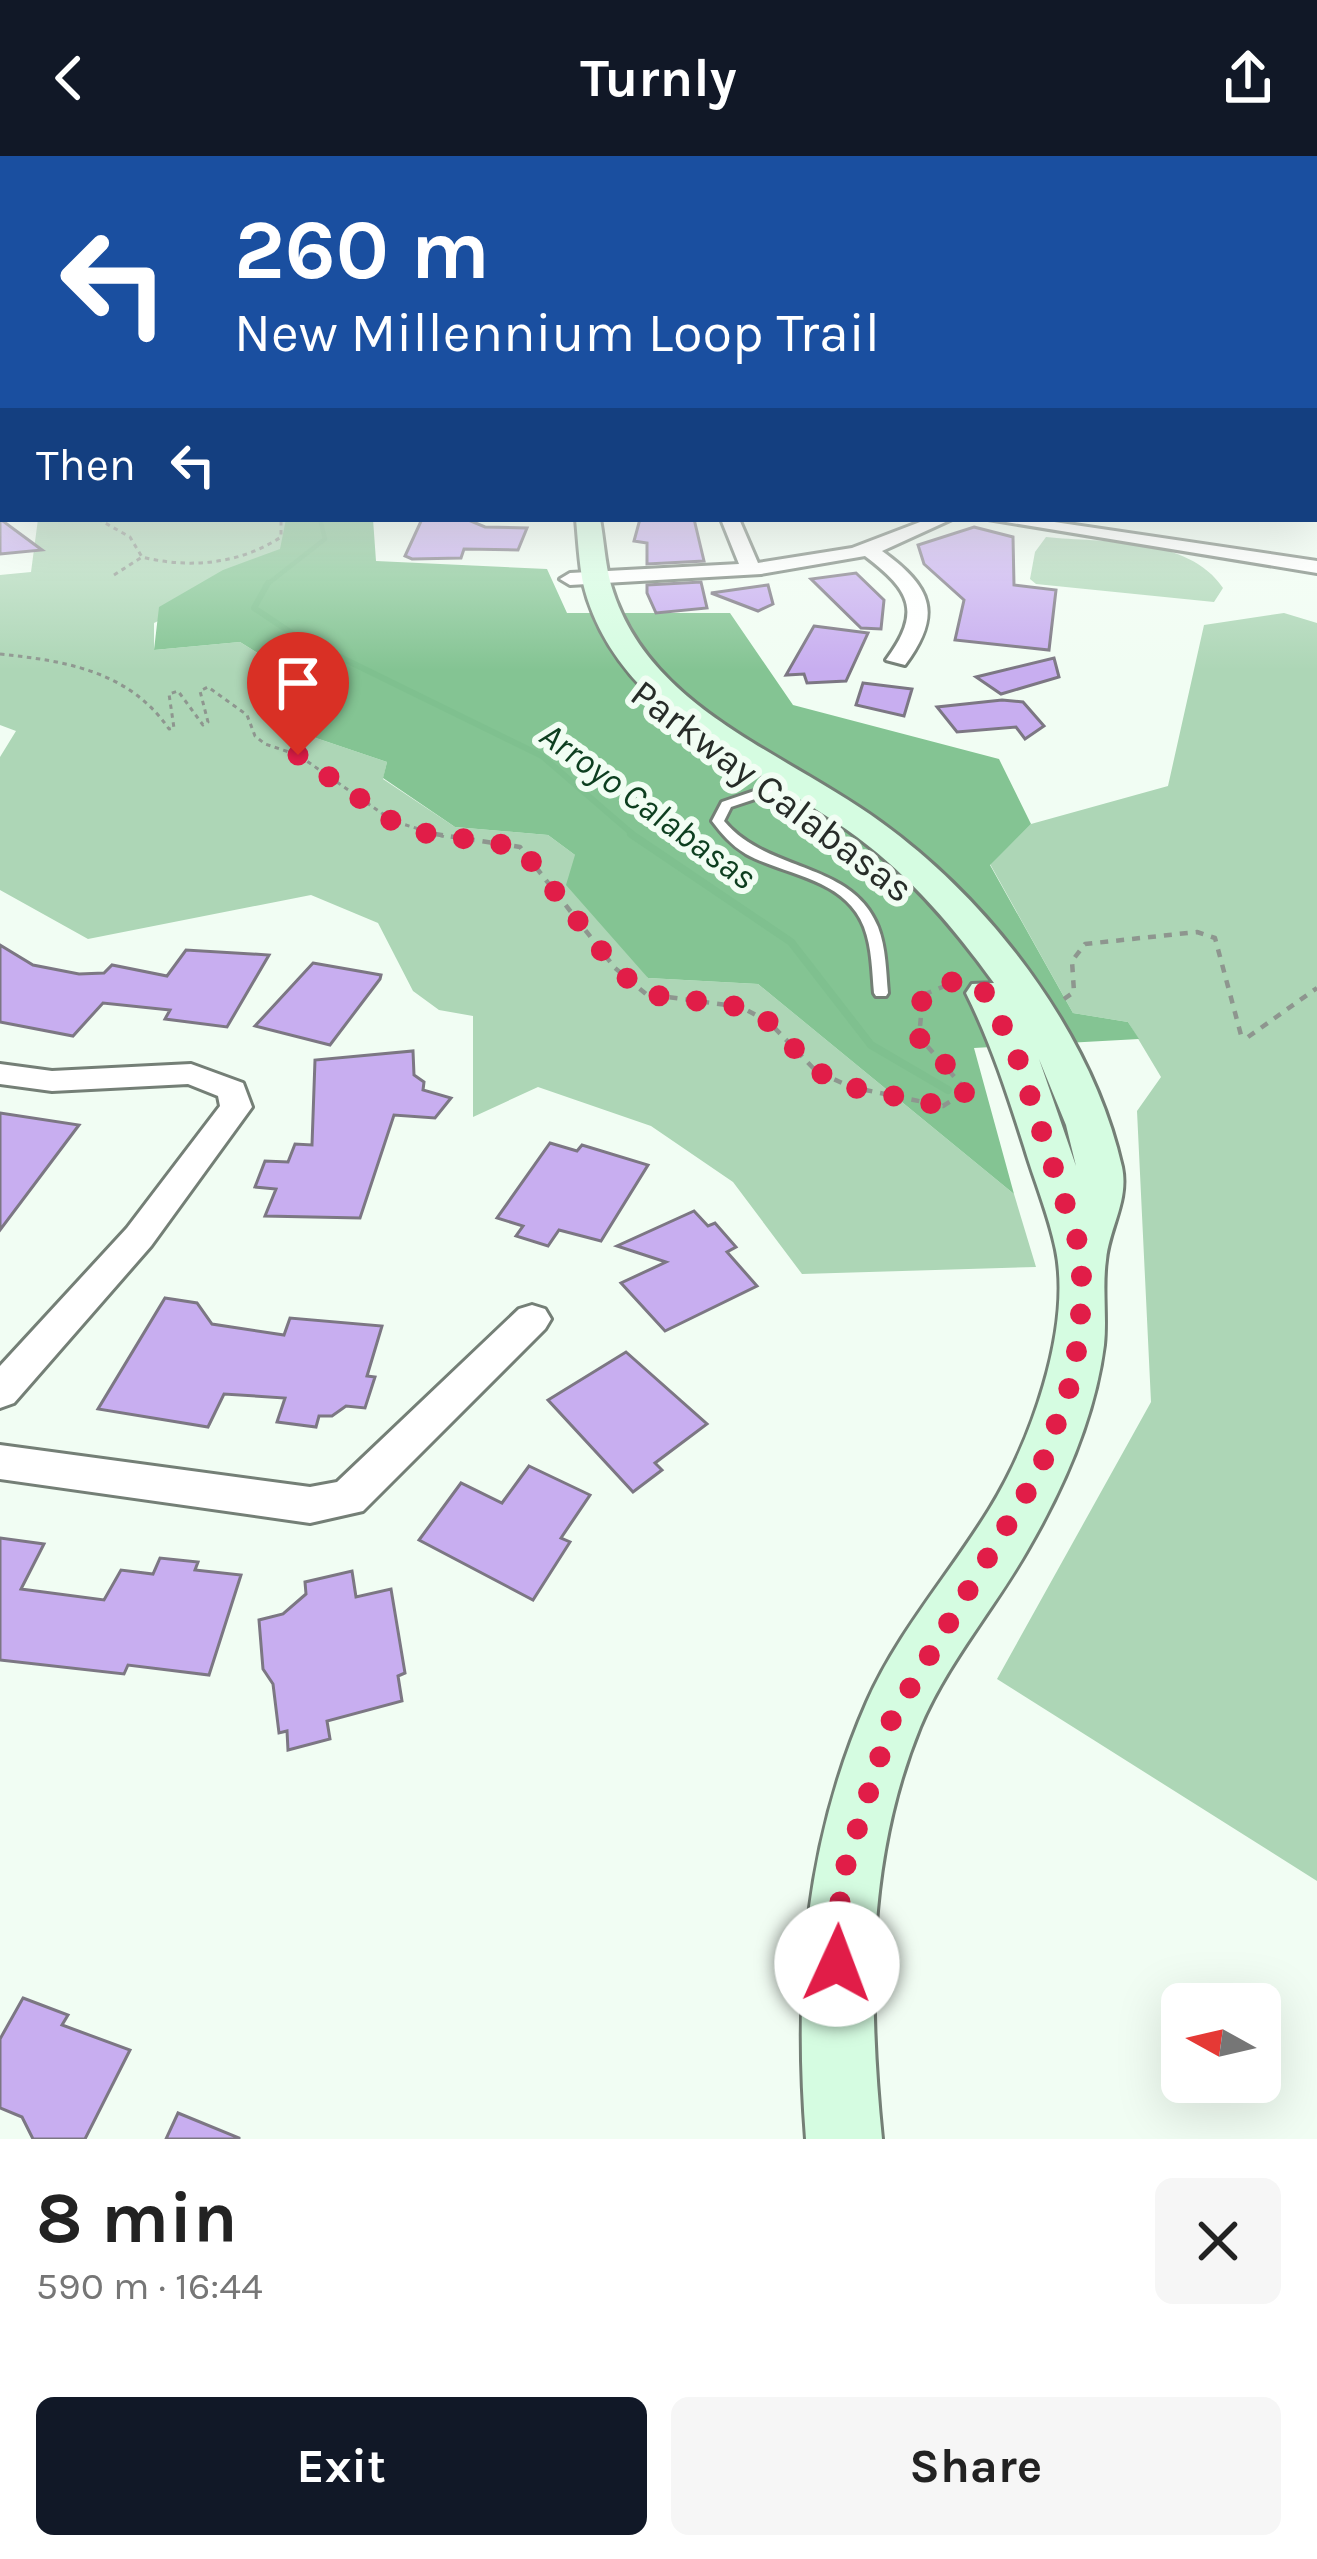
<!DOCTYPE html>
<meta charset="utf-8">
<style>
:root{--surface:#fff;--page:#f6f6f6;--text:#222;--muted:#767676;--accent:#111827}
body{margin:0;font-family:Karla,sans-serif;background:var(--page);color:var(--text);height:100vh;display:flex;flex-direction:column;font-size:45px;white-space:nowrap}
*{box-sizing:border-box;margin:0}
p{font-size:39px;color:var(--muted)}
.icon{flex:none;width:66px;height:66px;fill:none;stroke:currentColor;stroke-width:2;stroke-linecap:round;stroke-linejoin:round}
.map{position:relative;height:1983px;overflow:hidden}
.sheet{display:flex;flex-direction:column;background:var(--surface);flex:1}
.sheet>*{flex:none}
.guide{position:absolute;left:0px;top:0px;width:1317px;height:366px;box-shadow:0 12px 48px #0002;background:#1a4fa0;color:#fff;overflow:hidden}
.needle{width:78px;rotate:278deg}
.fabs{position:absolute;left:1161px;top:1827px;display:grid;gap:24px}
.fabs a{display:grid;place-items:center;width:120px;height:120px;border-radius:18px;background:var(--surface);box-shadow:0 12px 48px #0002;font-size:60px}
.pin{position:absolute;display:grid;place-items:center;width:102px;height:102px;color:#fff;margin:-123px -51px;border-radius:50% 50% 50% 0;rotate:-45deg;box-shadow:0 0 12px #0007}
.pin .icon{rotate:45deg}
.me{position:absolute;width:132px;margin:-66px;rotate:2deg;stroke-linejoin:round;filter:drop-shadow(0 0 9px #0008)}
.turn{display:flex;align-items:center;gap:42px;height:252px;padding:0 36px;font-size:54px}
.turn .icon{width:156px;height:156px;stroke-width:2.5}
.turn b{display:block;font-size:84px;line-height:102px}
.then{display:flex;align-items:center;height:114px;padding:0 36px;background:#0003;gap:24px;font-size:45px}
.round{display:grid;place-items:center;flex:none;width:126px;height:126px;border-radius:18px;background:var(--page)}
.head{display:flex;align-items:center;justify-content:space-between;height:204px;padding:0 36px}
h1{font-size:72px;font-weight:700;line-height:90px}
.cta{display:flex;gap:24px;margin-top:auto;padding:24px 36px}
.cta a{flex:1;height:138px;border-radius:18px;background:var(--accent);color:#fff;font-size:48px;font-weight:700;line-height:138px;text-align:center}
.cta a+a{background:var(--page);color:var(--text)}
header{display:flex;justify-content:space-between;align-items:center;height:156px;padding:0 36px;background:var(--accent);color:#fff;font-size:54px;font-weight:700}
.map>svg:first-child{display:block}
.green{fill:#add6b6}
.forest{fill:#84c493}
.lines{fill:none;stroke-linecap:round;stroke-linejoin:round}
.stream-far2{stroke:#7fc08f;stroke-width:4.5}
.stream-far1{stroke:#7fc08f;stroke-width:6}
.stream{stroke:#7fc08f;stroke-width:8}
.building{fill:#c8aef0;stroke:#7c7783;stroke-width:3}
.lane-casing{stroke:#747f76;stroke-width:6}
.street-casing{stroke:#747f76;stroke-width:6}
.secondary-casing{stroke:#747f76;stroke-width:6}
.path-far1{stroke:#8e968f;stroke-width:3;stroke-dasharray:4.5 4.5;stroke-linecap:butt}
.path{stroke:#8e968f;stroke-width:4.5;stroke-dasharray:8 8;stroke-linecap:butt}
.lane{fill:#fff;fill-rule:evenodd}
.street{fill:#fff;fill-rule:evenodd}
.secondary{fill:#d5fce1;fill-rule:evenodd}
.route{stroke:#e11d48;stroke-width:21;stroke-dasharray:0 37.8}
.labels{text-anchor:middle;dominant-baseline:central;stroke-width:12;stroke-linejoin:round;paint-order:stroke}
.far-water-label{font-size:36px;font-style:italic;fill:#0d3e1f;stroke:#f1fdf3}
.street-label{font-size:39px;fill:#272c28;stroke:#f1fdf3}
</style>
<header><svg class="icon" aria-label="back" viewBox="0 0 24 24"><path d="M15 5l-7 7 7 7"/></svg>Turnly<svg class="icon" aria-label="share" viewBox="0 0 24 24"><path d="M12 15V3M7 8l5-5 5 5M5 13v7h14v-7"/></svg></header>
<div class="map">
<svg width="1317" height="1983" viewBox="0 0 1317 1983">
<rect width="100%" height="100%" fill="#f1fdf3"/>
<!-- green -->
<g class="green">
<path d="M38,363H373L154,467V494L240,486L299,523L316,582L387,606L383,623L455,671L548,679L575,699L648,822L758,828L1014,1038L1036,1111L802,1118L733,1026L651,970L538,931L473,961V860L439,854L413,835L378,767L311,739L88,783L0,734V601L16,575L0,569V419L31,416Z"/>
<path d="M1046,381C1102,387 1189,380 1223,432L1214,446L1036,428L1030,423L1035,396Z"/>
<path d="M1284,457L1317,467V1725L997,1523L1151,1246L1137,955L1161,921L1128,866L1073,857L990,708L1031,668L1168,630L1204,469Z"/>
</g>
<!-- forest -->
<path class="forest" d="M286,363H373L376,405L547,413L567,457H730L793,549L999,603L1031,668L990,709L1073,857L1128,866L1139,883L974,892L1014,1038L758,828L648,822L566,729L575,699L548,679L455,671L383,622L387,606L316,582L298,522L240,486L154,494L159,451L223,414L280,393Z"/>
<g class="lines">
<!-- stream-far2 -->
<path class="stream-far2" d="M265,430L325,383L320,363"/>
<!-- stream-far1 -->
<path class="stream-far1" d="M268,427L254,452L293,478L542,600L636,681"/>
<!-- stream -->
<path class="stream" d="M631,678L791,786L871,889L948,934"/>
</g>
<!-- building -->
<g class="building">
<path d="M0,363L42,394L0,398Z"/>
<path d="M422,363H466L485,371L527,372L518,394L464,393L461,402L412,403L405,400Z"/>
<path d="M640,363H694L704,405L647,408V387L634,385Z"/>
<path d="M974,371L1013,381L1014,429L1056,434L1049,494L955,484L964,444L924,408L918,389Z"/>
<path d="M856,417L884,444L881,473L861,472L811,423Z"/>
<path d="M701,426L707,452L656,457L647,437V429Z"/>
<path d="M768,429L773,448L758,455L711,437Z"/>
<path d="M814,470L868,477L846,525L807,527L804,518L786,519Z"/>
<path d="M1054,502L1059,521L1001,538L976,521Z"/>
<path d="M863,527L912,533L904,560L856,549Z"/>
<path d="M1002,544L1023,546L1044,570L1025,583L1016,571L957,576L937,551Z"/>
<path d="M0,789L33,809L79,818L104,817L112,809L167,820L186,794L269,799L227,871L165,863L170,854L103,847L73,880L0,866Z"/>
<path d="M313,807L381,819L380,823L330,889L255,870Z"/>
<path d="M413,895L414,919L424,926L423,934L451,942L435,962L394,959L360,1062L265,1060L276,1033L255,1031L265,1005L288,1006L295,988L312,989L315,904Z"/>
<path d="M0,957L79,969L0,1074Z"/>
<path d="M550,987L577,995L582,989L648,1009L601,1085L559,1074L548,1090L516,1080L523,1070L497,1062Z"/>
<path d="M694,1055L708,1070L715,1067L736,1091L727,1096L757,1130L665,1175L621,1127L666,1106L617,1090Z"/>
<path d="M165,1142L197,1147L212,1168L284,1179L290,1162L382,1170L367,1220L375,1221L365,1252L346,1250L332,1260H319L316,1271L277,1266L285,1242L224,1238L208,1271L98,1253Z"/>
<path d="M626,1196L707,1268L655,1307L662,1314L633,1336L548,1244Z"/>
<path d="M529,1310L590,1339L561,1382L570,1386L533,1444L419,1384L461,1327L502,1347Z"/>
<path d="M0,1382L44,1388L21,1433L104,1444L121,1414L153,1418L160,1402L198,1406L195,1414L241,1419L209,1519L128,1509L124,1518L0,1504Z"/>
<path d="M352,1415L356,1441L391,1433L405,1517L398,1520L402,1545L327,1565L330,1583L288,1594L287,1575L279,1577L273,1528L263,1513L259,1464L283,1458L306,1438L305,1426Z"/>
<path d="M23,1842L68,1859L62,1869L130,1894L85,1983H33L22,1961L0,1952V1883Z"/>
<path d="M178,1957L239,1982V1983H166Z"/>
</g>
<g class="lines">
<!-- lane casing -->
<g class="lane-casing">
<path id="lane" d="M775,628L781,632L779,635L731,651L724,665C767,717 852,705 878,771C886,792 886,815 888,837L886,840H876L874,837C872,815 872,792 864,771C845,722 786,720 746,698C731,689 722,678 712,665L722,646Z"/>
</g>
<!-- street casing -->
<g class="street-casing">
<g id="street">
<path d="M721,363H739L758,407L852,392L928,363H952L882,395C932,431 943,458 905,509L886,504C922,455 911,435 865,400L761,418L570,429L560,423L570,417L739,408Z"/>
<path d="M988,363H1034L1317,405V417Z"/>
<path d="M0,908L52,915L191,908L243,927L252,951L151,1090L14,1247L0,1252V1210L127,1072L220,950L218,940L188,928L52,935L0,928Z"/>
<path d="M532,1149L545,1153L551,1163L545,1173L363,1355L310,1367L0,1323V1289L310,1331L337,1326L519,1153Z"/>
</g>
</g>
<!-- secondary casing -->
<g class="secondary-casing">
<g id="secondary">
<rect x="1314" y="239" width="3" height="12"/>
<path d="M576,363H600C604,384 605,408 611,429C648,554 786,596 882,667C992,747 1092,878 1122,1011C1129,1045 1109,1072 1106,1104C1102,1132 1107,1161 1104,1189C1095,1260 1064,1331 1028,1393C994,1453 947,1507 920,1571C866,1703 868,1844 882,1983H806C794,1831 805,1687 867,1546C898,1476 949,1419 989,1354C1030,1288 1072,1173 1056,1094C1049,1059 1034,1024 1024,990C1007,937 991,887 966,837L972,828L994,827C955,773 911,721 857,681C758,608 615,560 583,427C579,406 578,384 576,363ZM1039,903L1066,969L1076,1010Z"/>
</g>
</g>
<!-- path-far1 -->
<g class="path-far1">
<path d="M98,363L130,381L142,401C190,413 240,408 281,381V363"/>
<path d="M114,419L142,401"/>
<path d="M0,498C66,505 129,515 169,573L174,572L169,538L178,535L203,569L208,566L200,535L208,531L247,559L255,580L265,588L298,599L393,665L445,681"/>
</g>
<!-- path -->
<g class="path">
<path d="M435,678L520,691L615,812L646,838L741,851L769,866L816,915L851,931L943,950L967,935L919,881L923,839L959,824"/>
<path d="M1064,843L1074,836L1072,805L1085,788L1197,776L1215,782L1241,879L1248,881L1317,832"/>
</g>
<!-- lane -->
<use href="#lane" class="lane"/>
<!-- street -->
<use href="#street" class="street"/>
<!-- secondary -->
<use href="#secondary" class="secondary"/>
</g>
<!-- sky -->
<linearGradient id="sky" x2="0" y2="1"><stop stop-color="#7eb9c4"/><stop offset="0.46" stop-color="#f9fefa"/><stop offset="1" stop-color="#f9fefa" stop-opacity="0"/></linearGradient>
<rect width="1317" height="514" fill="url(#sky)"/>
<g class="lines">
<!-- route -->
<path class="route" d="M298,599L392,665L418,676L520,691L615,812L646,838L741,851L769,866L816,915L850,931L943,950L967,935C945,885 906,921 923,839L954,825L980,828L1014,891L1082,1099L1080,1178L1069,1232L1040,1314L892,1562L841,1725L837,1808"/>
</g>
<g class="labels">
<!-- far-water labels -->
<g class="far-water-label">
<text transform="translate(648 650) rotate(36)">Arroyo Calabasas</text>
</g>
<!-- street labels -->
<g class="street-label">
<text transform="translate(772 635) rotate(37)">Parkway Calabasas</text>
</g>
</g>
</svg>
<div class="fabs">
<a><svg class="needle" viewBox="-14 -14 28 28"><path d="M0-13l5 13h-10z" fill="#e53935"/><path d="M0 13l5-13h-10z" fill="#767676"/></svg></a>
</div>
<div class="pin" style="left:298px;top:599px;background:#d93025"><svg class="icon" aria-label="arrive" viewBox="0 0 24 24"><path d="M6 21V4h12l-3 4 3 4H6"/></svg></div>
<svg class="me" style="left:837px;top:1808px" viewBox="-20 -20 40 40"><circle r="19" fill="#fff"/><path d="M0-13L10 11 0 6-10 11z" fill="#e11d48"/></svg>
<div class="guide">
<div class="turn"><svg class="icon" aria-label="left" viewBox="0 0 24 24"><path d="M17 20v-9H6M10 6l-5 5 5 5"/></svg><div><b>260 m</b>New Millennium Loop Trail</div></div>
<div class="then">Then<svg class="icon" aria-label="left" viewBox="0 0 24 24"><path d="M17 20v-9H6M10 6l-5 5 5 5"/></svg></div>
</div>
</div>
<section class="sheet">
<div class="head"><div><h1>8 min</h1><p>590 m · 16:44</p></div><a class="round"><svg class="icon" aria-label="close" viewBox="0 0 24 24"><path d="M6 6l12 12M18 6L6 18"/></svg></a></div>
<div class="cta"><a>Exit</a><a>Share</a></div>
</section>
